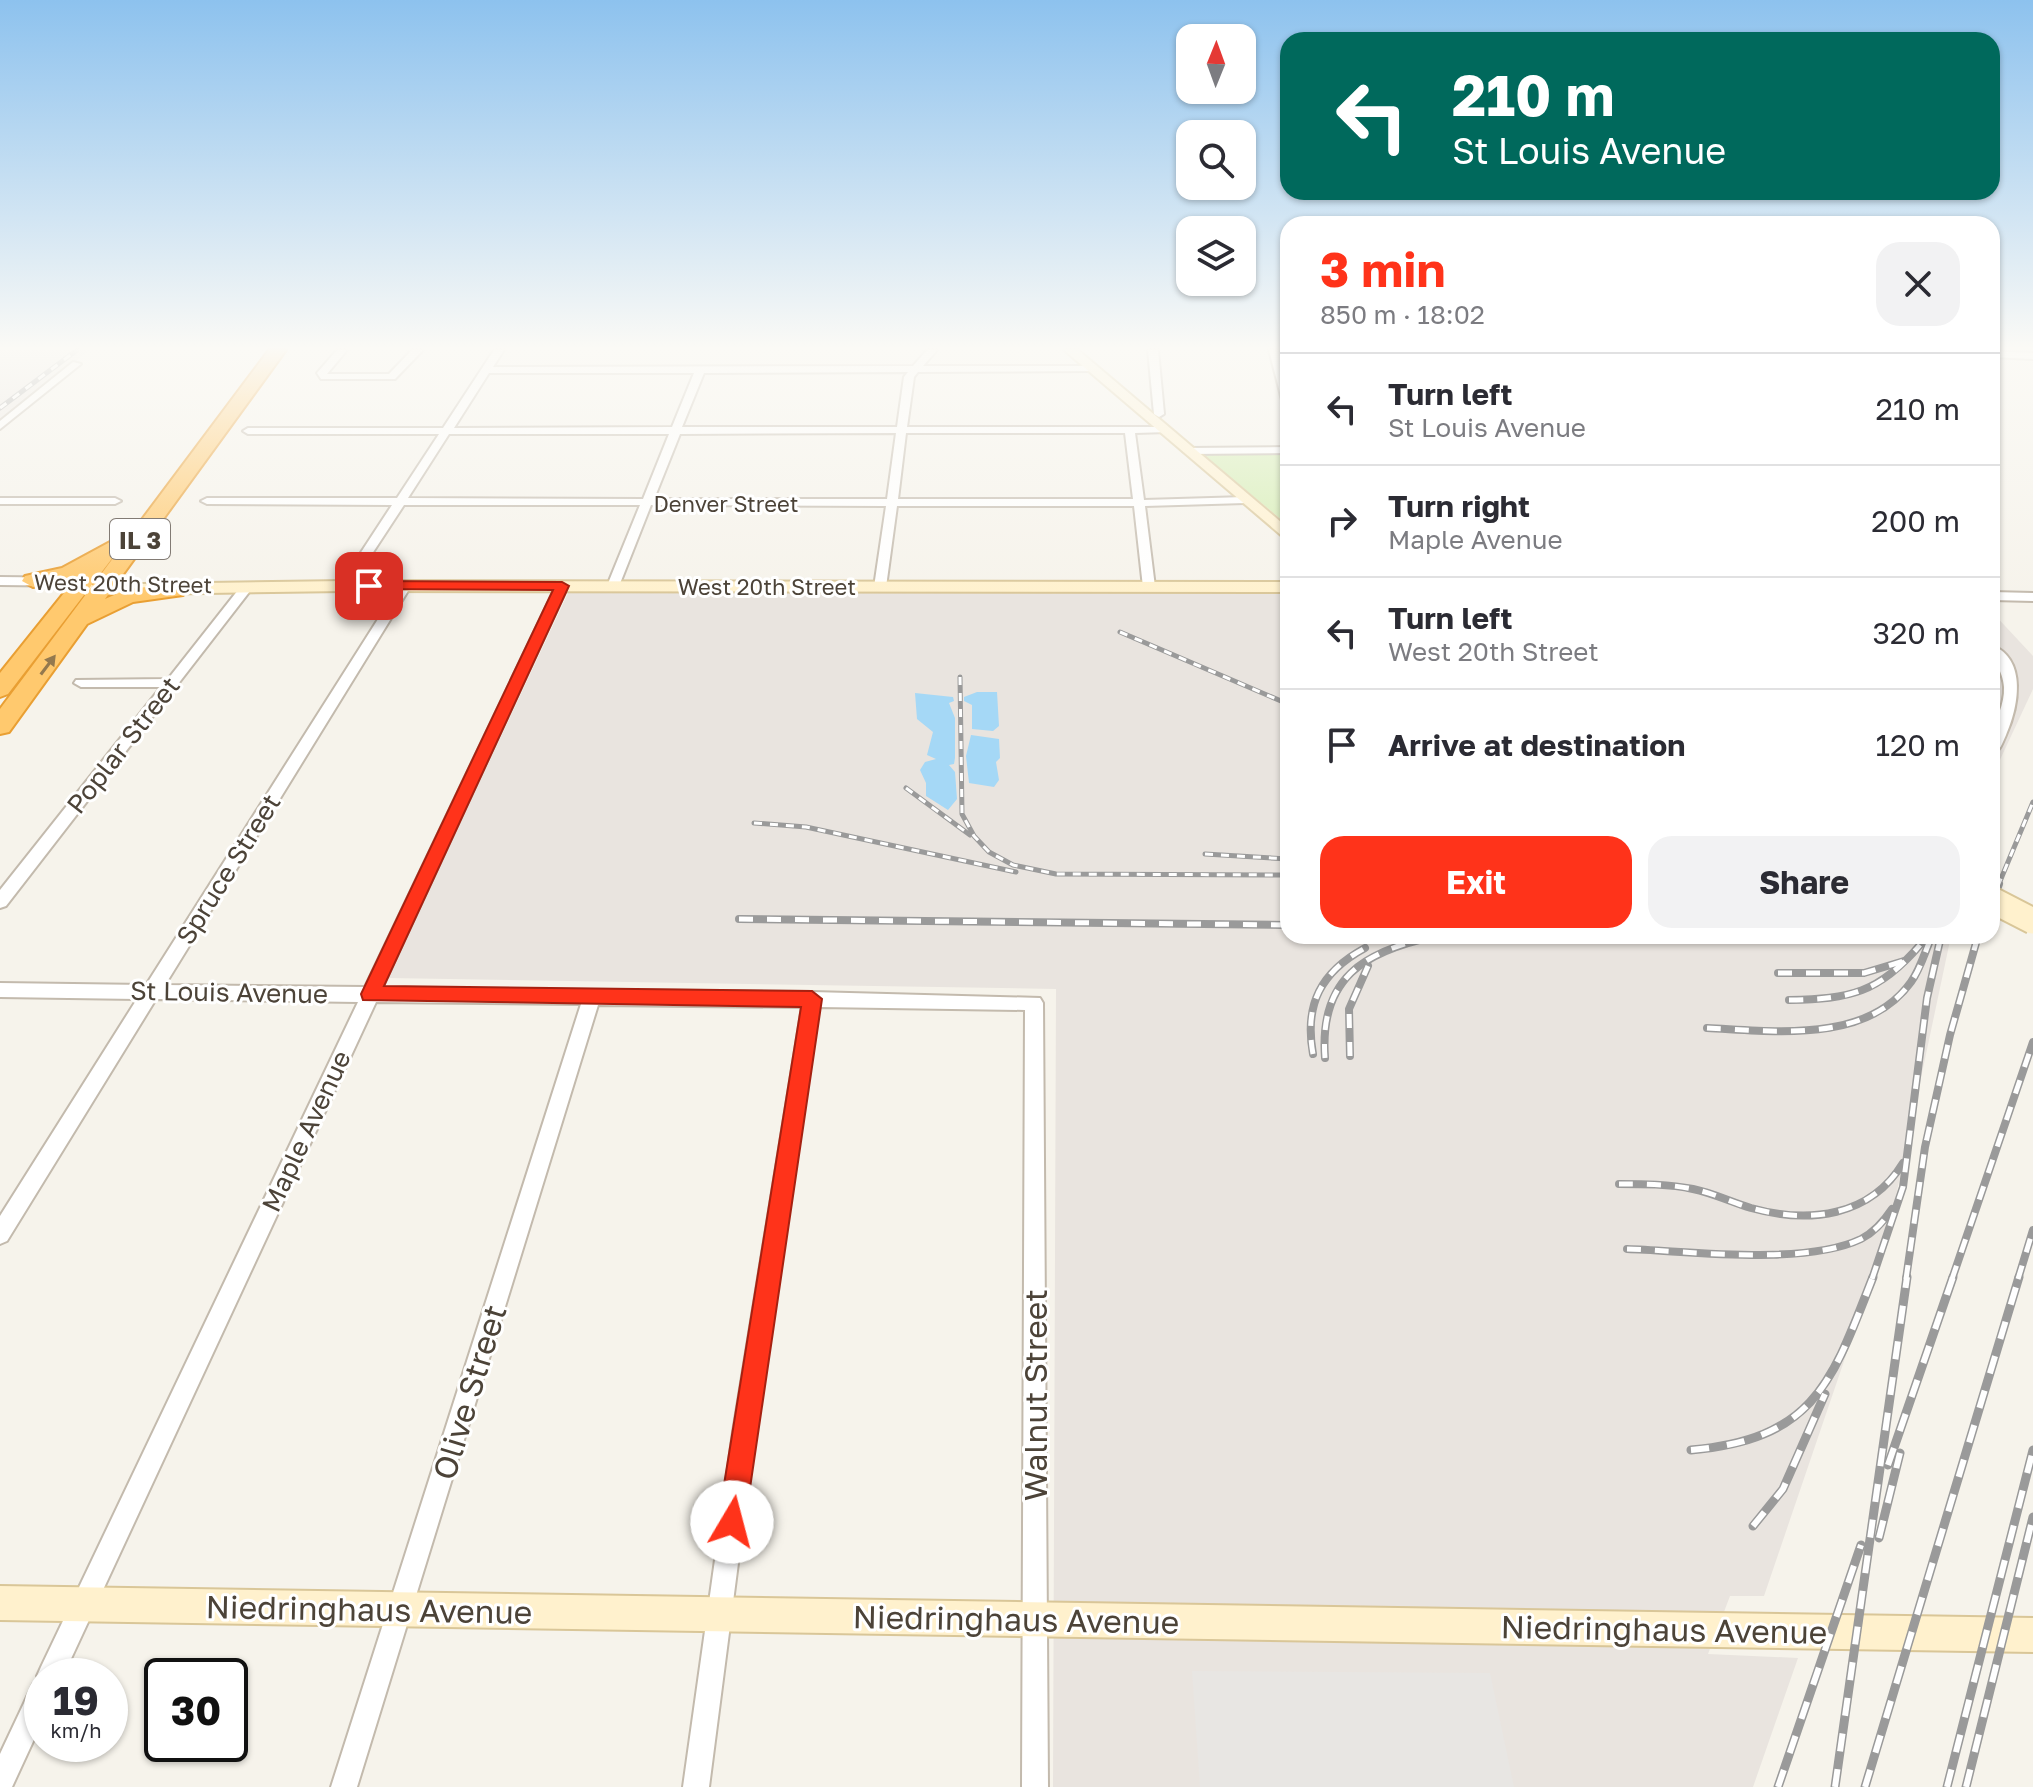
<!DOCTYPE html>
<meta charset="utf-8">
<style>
:root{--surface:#fff;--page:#f2f2f3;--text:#2b2b33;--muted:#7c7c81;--line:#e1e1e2;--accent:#ff331a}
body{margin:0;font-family:"Golos Text",sans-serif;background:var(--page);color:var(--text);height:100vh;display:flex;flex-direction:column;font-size:30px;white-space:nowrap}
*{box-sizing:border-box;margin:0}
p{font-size:26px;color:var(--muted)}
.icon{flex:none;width:44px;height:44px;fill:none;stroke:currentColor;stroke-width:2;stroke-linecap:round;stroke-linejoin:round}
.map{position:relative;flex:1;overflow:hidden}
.side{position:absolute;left:1280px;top:216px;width:720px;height:728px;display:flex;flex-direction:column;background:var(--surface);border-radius:24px;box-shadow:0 2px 6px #0004}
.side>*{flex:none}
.top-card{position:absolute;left:1280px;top:32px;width:720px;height:168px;border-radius:24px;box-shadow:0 2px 6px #0004;background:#00695c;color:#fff;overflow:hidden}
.needle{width:52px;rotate:1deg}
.controls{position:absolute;left:1176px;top:24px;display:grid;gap:16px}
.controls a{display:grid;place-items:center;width:80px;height:80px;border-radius:16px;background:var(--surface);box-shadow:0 2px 6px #0004;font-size:40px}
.speed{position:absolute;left:24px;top:1658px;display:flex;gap:16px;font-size:40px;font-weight:700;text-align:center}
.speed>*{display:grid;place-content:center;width:104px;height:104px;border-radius:50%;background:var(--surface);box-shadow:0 2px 6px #0004;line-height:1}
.speed small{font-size:20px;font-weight:400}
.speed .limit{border:4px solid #111;border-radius:12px;background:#fff;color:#111}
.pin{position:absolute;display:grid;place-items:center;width:68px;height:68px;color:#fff;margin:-34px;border-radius:16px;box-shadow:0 4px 12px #0006}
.me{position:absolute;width:88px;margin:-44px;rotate:8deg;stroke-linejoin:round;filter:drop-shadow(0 0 6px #0008)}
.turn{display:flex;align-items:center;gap:28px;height:168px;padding:0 40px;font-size:36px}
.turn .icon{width:104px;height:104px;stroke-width:2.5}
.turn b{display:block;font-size:56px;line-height:68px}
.round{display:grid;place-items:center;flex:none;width:84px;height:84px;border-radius:24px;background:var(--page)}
.head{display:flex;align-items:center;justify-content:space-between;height:136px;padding:0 40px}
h1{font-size:48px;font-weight:700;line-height:60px;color:var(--accent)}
.primary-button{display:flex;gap:16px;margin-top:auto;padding:16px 40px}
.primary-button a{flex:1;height:92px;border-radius:24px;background:var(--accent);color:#fff;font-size:32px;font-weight:700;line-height:92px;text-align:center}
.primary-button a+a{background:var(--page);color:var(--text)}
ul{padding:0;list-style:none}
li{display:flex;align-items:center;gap:24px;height:112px;padding:0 40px;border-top:2px solid var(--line)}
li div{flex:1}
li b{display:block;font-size:30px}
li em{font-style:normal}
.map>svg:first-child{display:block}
.industrial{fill:#e9e4df}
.green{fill:#d4edb2}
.parking{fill:#e8e6e3}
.water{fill:#a5d8f6}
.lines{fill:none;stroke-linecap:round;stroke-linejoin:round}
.street-casing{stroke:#c3baad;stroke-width:4}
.secondary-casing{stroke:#d9c698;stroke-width:4}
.highway-casing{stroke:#e99f33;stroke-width:4}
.street{fill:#fff;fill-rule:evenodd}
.secondary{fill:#fff1cd;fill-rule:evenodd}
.highway{fill:#ffc96e;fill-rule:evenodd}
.rail-far2-casing{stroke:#9a9a9a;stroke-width:5}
.rail-far1-casing{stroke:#9a9a9a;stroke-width:8}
.rail-casing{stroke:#9a9a9a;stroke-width:9}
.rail-far2{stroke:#fff;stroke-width:3;stroke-dasharray:8;stroke-linecap:butt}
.rail-far1{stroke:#fff;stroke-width:5;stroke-dasharray:14;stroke-linecap:butt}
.rail{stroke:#fff;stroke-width:6;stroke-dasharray:18;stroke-linecap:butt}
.secondary-bridge-casing{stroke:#d9c698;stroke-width:29;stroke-linecap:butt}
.secondary-bridge{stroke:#fff1cd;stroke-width:25}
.oneway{fill:#94794e}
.route{fill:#ff331a;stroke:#a62111;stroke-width:2}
.labels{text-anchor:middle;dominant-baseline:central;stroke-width:6;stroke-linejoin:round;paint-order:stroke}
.far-street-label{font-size:22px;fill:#4c4338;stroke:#fff}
.shield{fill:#fff;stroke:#827b74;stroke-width:2}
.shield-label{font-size:24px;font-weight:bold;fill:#4c4338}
.street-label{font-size:26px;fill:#4c4338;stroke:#fff}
.near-street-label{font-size:32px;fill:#4c4338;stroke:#fff}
</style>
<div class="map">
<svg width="2033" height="1787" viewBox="0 0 2033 1787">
<rect width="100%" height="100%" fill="#f6f3eb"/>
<!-- industrial -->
<g class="industrial">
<path d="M0,350H90L0,422Z"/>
<path d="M569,591L1288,592V936H1951L1889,1229L1764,1596H1730L1708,1654L1798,1658L1753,1787H1053L1056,989L388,978Z"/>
<path d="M1992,612L2033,656V689L1992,777Z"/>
</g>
<!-- green -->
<path class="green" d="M1274,452L1288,455V525L1203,455Z"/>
<!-- parking -->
<path class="parking" d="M1192,1671L1490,1673L1514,1787H1200Z"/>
<!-- water -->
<g class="water">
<path d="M977,692H997L999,726L993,731L972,729V705L964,701V697Z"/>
<path d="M915,693L953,697L954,701L949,703L955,718V758L954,764L949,765L955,772L957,799L948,810L926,796V783L920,770L925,762L936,759L927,755L933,732L917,719Z"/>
<path d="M971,735L999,739L1000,758L996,762L999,780L994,787L969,783L966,756Z"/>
</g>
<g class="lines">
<!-- street casing -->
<g class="street-casing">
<g id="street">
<path d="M337,350H347L327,374H389L412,350H423L395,379H321L317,373Z"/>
<path d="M494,350H504L493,367L913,366L927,350H937L923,366H1093L1096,367V371L918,372L914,377L907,427H1164L1168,428V432L1135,433L1144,500L1245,497L1251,500L1245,503L1145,506L1155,587L1149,591L1143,587L1134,506H897L886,587L880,591L874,587L886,506L651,505L619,586L613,590L607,586L640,505H404L349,589L345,590L339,586L392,505L207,504L201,501L207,498H397L439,434H248L243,431L248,428H443ZM908,372L904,377L897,427H682L704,373ZM489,373H694L672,427L454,428ZM896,433L887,499H654L680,434ZM906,433H1125L1133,499H898ZM449,434H669L643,499L408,498Z"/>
<path d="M1148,350H1158L1164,414L1159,417L1154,414Z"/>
<path d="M1269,350H1279L1288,385V407L1283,404Z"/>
<path d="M1992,351L2033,353V359L1992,357Z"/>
<path d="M73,362L81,364L0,429V421Z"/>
<path d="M1288,447V453L1188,454L1183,451L1188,448Z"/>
<path d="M0,498H115L121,501L115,504H0Z"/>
<path d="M0,577L84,578L90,582L84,586L0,585Z"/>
<path d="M405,582L411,586L165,985L365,987L556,586L562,582L568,586L382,988L812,992L1040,998L1043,1003L1048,1787H1022L1025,1010L819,1007L755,1432L709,1787H683L733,1432L802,1007L598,1005L357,1787H331L581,1004L376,1002L63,1676H42V1722L12,1787H0V1754L33,1684L39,1681L37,1676L41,1667L358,1002L156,999L7,1241L0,1244V1216L137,999L0,997V983L146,985L399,586Z"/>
<path d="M246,584L250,585V591L6,906L0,908V890L161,687H81L74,683L76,680L168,679L242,585Z"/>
<path d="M1992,592L2033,593V601L1992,600Z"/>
<path d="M1992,645C2028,660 2018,708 2006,735C2002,744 2000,751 1992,755C1992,749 1991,742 1992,736C1995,719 2005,705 2004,687C2003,670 1992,661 1992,645Z"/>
</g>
</g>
<!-- secondary casing -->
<g class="secondary-casing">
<g id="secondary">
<path d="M1064,350H1078L1288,528V541Z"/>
<path d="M345,581L1288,582V592L345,591L78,595L70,590L78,585Z"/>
<path d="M0,1586L2033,1618V1652L0,1620Z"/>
</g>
</g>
<!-- highway casing -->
<g class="highway-casing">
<g id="highway">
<path d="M269,350H286L105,599L128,589L175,584L183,585L186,590L183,595L133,602L87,624L9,732L0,734V709Z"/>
<path d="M110,542L120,548L117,552L8,694L0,697V673L76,578L33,587L22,581L25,576L62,568Z"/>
</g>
</g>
<!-- street -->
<use href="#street" class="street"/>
<!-- secondary -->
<use href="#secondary" class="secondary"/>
<!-- highway -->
<use href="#highway" class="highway"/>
<!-- rail-far2 casing -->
<g class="rail-far2-casing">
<g id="rail-far2">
<path d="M0,408L77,350"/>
<path d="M1120,632L1288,704"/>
<path d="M960,677L962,814L974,836L989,852L1013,865L1056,874L1288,875"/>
<path d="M906,788L970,835"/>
<path d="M754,823L806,827L1016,872"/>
<path d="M1205,854L1288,859"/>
<path d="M1998,886L2033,802"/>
</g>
</g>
<!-- rail-far1 casing -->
<g class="rail-far1-casing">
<g id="rail-far1">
<path d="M1992,902L1999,884"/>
<path d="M739,919L1288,925"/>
<path d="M1494,936H1820"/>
<path d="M1778,973H1864L1904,961"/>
<path d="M1789,1000C1850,999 1879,993 1920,945"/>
<path d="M1707,1028C1774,1031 1867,1044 1911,982C1921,968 1925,951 1932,936"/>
<path d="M1313,1054C1304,1004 1321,972 1365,948"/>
<path d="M1350,1056L1349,1009L1368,966"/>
<path d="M1325,1058C1319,978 1364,951 1436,936"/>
<path d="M1619,1184C1643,1184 1669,1184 1693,1189C1713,1193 1731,1202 1751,1208C1809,1224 1870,1217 1903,1163"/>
<path d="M1627,1249C1691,1251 1804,1266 1861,1239C1875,1232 1884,1221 1892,1209"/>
<path d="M1872,1279L1903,1187L1927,998L1941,936"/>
<path d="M1906,1279L1925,1147L1950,1035L1978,936"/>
<path d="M1952,1279L2033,1042"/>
<path d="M2018,1279L2033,1230"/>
</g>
</g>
<!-- rail casing -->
<g class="rail-casing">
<g id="rail">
<path d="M1691,1450C1815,1439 1832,1382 1873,1277"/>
<path d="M1888,1465L1953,1277"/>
<path d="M1753,1526L1783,1489L1825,1394"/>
<path d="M1879,1538L1900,1453"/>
<path d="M1778,1787L1861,1545"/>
<path d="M1835,1787L1907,1277"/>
<path d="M1865,1787L2019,1277"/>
<path d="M1947,1787L2033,1450"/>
<path d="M1966,1787L2033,1517"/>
</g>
</g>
<!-- rail-far2 -->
<use href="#rail-far2" class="rail-far2"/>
<!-- rail-far1 -->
<use href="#rail-far1" class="rail-far1"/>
<!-- rail -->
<use href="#rail" class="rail"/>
<!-- secondary-bridge casing -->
<g class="secondary-bridge-casing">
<path id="secondary-bridge" d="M1992,900L2033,921"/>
</g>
<!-- secondary-bridge -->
<use href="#secondary-bridge" class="secondary-bridge"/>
</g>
<!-- one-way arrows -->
<defs><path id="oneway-solid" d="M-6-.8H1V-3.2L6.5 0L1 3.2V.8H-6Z" transform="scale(2)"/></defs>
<use class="oneway" href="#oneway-solid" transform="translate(48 665) rotate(-53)"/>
<!-- sky -->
<linearGradient id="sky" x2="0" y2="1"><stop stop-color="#8dc2ee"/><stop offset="0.58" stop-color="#fbfaf6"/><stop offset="1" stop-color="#fbfaf6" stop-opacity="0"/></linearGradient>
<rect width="2033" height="600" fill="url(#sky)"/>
<!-- route -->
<path class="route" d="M369,581L562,582L569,586L384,986L812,991L822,999L745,1522L741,1532L732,1536L722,1532L718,1522L801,1007L363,1000L361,994L553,590L364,589V583Z"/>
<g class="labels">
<!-- far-street labels -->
<g class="far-street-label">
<text x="726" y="503">Denver Street</text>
<text transform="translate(123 583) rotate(1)">West 20th Street</text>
<text x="767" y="586">West 20th Street</text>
</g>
<!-- shield labels -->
<rect class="shield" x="110" y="519" width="60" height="40" rx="6"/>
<g class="shield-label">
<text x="140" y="539">IL 3</text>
</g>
<!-- street labels -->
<g class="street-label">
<text transform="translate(123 745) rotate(-52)">Poplar Street</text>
<text transform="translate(228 869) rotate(-58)">Spruce Street</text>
<text transform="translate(229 992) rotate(1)">St Louis Avenue</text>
<text transform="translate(306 1131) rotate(-65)">Maple Avenue</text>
</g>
<!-- near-street labels -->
<g class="near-street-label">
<text transform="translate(469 1392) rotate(-73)">Olive Street</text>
<text transform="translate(1035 1395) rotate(-90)">Walnut Street</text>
<text transform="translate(369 1609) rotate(1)">Niedringhaus Avenue</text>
<text transform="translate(1016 1619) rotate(1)">Niedringhaus Avenue</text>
<text transform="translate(1664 1629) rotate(1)">Niedringhaus Avenue</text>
</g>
</g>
</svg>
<div class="controls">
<a><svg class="needle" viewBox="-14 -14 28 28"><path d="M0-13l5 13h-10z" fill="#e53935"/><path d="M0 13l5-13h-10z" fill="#7c7c81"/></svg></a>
<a><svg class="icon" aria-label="search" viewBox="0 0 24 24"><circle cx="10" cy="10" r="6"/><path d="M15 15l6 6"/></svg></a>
<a><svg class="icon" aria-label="layers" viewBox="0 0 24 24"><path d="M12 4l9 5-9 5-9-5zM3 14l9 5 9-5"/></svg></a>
</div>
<div class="speed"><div>19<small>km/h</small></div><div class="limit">30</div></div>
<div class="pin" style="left:369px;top:586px;background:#d93025"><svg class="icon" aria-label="arrive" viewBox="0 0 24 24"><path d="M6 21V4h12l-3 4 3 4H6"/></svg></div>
<svg class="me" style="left:732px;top:1522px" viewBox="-20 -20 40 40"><circle r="19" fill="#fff"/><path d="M0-13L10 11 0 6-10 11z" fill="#ff331a"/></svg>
<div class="top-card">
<div class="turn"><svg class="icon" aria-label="left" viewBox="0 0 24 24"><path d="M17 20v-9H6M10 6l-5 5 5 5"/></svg><div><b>210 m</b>St Louis Avenue</div></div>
</div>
<section class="side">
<div class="head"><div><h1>3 min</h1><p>850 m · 18:02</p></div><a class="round"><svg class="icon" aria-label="close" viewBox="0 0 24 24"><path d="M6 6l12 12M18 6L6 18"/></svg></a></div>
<ul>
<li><svg class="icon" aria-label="left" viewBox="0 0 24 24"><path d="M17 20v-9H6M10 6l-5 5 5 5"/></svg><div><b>Turn left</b><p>St Louis Avenue</p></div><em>210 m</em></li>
<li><svg class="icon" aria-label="right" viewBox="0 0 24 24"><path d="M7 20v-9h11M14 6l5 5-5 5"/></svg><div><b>Turn right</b><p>Maple Avenue</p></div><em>200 m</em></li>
<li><svg class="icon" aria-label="left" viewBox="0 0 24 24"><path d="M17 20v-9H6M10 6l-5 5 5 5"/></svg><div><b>Turn left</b><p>West 20th Street</p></div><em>320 m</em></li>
<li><svg class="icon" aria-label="arrive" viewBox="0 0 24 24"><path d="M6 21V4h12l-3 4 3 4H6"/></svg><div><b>Arrive at destination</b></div><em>120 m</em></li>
</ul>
<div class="primary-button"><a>Exit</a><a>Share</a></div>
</section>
</div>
